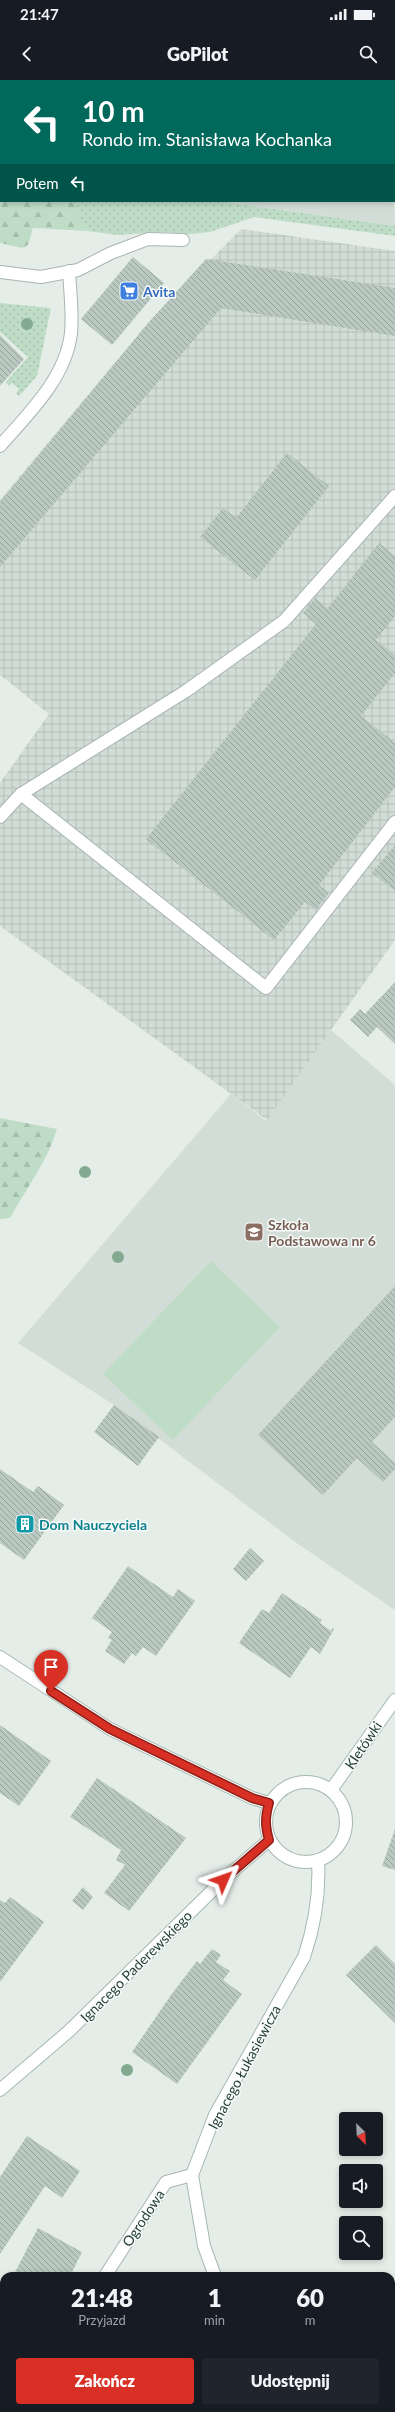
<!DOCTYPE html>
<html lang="pl">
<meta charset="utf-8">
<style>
:root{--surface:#171b24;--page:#20242c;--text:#f1f3f6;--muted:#9ea1a6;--accent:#d93025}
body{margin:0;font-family:Lato,sans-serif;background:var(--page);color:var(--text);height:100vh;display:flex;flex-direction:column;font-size:15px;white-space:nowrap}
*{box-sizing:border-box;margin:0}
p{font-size:13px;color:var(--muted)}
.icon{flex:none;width:22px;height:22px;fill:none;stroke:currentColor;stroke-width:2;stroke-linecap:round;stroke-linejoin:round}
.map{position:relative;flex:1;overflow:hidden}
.details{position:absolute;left:0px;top:2192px;width:395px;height:140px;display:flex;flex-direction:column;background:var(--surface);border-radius:12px 12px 0 0;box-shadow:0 2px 6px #0003}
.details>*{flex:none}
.banner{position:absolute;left:0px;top:0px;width:395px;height:122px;box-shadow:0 2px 6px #0003;background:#00695c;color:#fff;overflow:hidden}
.needle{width:26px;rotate:156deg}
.tools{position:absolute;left:339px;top:2032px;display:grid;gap:8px}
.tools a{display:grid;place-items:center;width:44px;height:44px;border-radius:4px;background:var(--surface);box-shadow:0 2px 6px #0003;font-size:20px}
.pin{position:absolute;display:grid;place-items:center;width:34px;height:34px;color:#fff;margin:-41px -17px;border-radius:50% 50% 50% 0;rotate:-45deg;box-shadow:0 0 4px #0007}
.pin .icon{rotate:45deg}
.me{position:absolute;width:44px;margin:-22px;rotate:47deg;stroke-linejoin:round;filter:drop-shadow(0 0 3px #0008)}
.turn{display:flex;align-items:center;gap:14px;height:84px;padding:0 16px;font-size:18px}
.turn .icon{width:52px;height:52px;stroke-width:2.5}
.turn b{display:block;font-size:28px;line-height:34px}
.then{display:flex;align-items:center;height:38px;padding:0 16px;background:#0003;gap:8px;font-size:15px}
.eta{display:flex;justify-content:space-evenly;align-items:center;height:68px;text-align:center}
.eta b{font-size:24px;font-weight:800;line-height:28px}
.action{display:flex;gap:8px;margin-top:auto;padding:8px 16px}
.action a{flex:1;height:46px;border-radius:4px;background:var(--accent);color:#fff;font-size:16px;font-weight:800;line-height:46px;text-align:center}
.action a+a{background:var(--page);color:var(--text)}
.status{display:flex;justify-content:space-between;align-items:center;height:28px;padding:0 20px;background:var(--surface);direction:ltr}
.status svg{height:11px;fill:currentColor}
header{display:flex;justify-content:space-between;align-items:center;height:52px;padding:0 16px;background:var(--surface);font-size:18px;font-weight:800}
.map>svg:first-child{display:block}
.built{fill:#d3ddd8}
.industrial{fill:url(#industrial-grid)}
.grass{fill:url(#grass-dots)}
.forest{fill:url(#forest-firs)}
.garden{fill:#bfddc6}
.building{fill:url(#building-back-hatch)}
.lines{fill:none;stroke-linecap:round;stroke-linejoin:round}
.lane-casing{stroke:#a8b5b0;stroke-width:14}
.street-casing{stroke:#a8b5b0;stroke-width:14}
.secondary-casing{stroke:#a4b9b0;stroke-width:14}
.lane{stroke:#fff;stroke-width:12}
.street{stroke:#fff;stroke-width:12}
.secondary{stroke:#fff;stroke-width:12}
.tree{fill:#82aa90}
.route-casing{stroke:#8d1f18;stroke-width:10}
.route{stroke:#d93025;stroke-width:7}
.labels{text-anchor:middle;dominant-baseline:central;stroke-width:3;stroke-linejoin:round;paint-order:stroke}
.shop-label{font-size:14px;font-weight:bold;fill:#366cbe;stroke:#f6faf8;text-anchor:start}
.education-label{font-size:14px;font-weight:bold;fill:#785e54;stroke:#f6faf8;text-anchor:start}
.culture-label{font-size:14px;font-weight:bold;fill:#0d838f;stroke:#f6faf8;text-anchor:start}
.street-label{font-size:14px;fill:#253f36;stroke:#f6faf8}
</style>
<div class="status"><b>21:47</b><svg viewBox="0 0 49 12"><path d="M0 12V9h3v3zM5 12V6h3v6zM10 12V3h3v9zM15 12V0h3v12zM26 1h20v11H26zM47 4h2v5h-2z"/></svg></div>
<header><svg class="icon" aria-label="back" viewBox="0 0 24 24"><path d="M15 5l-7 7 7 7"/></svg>GoPilot<svg class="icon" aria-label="search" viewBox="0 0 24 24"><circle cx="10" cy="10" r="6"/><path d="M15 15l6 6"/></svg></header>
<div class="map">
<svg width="395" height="2332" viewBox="0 0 395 2332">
<defs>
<pattern id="industrial-grid" width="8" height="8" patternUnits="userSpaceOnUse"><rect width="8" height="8" fill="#d3ddd8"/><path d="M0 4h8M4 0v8" fill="none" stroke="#b5bfba"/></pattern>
<pattern id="grass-dots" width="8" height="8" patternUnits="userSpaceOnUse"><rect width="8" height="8" fill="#bfddc6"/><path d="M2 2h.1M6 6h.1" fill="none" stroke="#a4bfab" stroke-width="1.8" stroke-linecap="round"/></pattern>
<pattern id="forest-firs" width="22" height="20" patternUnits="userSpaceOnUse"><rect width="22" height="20" fill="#bfddc6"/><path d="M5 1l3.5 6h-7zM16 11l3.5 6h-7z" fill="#a4bfab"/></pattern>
<pattern id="building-back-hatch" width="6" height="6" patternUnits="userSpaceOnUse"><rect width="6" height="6" fill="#bac8c2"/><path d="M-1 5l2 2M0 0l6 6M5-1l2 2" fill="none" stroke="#97a49e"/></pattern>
</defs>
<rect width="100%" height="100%" fill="#e5ede9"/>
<!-- built -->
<g class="built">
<path d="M394,90L395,146L216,121H394Z"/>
<path d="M331,950L395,1005V1530L298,1464L114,1325L18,1263L231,1014L266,1041Z"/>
</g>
<!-- industrial -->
<g class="industrial">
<path d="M120,0H395V21L394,1Z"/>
<path d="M241,149L395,171V860L267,1040L0,846V703L49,634L0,595V420L149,242Z"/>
</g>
<!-- grass -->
<g class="grass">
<path d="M63,121H217L395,146V156L254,137L210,152L189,154L163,152L118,155L88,151L80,140L76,124Z"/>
<path d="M0,223L51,228L37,296L19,316L16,313L19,309L12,303L9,306L6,302L28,277L0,252Z"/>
</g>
<!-- forest -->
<g class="forest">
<path d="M0,110L1,121H63L76,123L80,140L88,151L33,148L28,165L22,168L0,163Z"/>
<path d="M0,1038L57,1049C48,1080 26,1109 10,1138L0,1139Z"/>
</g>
<!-- garden -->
<path class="garden" d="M211,1181L280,1247L173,1360L103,1294Z"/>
<!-- building -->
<g class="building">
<path d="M133,177L164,203L112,265L81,239Z"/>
<path d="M206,179L395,208V256L221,228L0,487V422L149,242Z"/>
<path d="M0,255L24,279L0,306Z"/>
<path d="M287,373L329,406L255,500L200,457L223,428L236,438Z"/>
<path d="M379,463L395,476V536L376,560L395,575V593L361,636L395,663V707L319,805L329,813L316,830L305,822L274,860L146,759L316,544L303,533L315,518L328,528Z"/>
<path d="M395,765V811L372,793Z"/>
<path d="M395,902V964L377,947L368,957L350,940L360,929L365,934Z"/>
<path d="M395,1206V1337L372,1362L395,1383V1389L383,1402L357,1378L323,1415L258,1355Z"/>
<path d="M114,1325L159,1357L138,1386L94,1352Z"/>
<path d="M0,1389L33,1412L38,1406L64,1425L24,1480L0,1463Z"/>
<path d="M250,1468L264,1481L246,1501L233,1489Z"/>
<path d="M128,1486L173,1517L178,1509L195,1521L156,1576L143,1567L136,1576L132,1573L124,1584L105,1571L112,1560L108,1558L112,1552L92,1538Z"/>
<path d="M282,1513L322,1540L320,1543L331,1551L333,1547L334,1549L320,1574L311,1567L290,1598L239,1563L262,1529L269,1533Z"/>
<path d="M0,1645L51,1681L19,1726L0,1713Z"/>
<path d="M97,1698L186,1758L129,1831L104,1813L125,1785L116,1780L121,1770L70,1737Z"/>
<path d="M395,1749V1790L382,1786Z"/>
<path d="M83,1807L93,1817L83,1830L72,1821Z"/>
<path d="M10,1817L44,1842L0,1902V1820L5,1823Z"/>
<path d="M376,1865L395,1884V1943L346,1895Z"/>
<path d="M212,1869L221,1875L216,1882L230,1891L223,1900L242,1914L177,2004L132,1972L171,1915L197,1881L200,1884Z"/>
<path d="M27,2056L80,2091L62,2118L45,2106L0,2174V2097Z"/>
<path d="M38,2148L82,2172L70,2196H13Z"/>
<path d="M0,2213L4,2216V2232L0,2238Z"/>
<path d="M391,2241L395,2244V2279L391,2286Z"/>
<path d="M125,2328H200L205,2332H121Z"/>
</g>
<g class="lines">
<!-- lane casing -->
<g class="lane-casing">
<g id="lane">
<path d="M0,192L41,197L78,190L111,173L148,159L183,160"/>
<path d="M0,366C28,334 66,298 71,253C73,233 70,211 69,191"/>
<path d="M395,416L284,541L186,611L21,714L266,908L395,742"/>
</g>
</g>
<!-- street casing -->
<g class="street-casing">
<g id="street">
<path d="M0,737L21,714"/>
<path d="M105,2196L166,2102L192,2095"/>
<path d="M28,2332L31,2328"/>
</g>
</g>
<!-- secondary casing -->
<g class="secondary-casing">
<g id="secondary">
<path d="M0,25H1"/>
<path d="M394,62H395"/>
<path d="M0,1577L110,1649L252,1718L269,1723"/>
<circle cx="306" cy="1742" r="40"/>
<path d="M331,1710L395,1620"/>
<path d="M0,2010L68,1952L223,1800L269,1760"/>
<path d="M215,2196L204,2166L192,2095L215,2035L304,1877C315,1845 320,1814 318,1780"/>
<path d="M314,2328L319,2332"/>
</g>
</g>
<!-- lane -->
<use href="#lane" class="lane"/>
<!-- street -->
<use href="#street" class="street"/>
<!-- secondary -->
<use href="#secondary" class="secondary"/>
</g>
<!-- trees -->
<g class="tree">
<circle cx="27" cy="244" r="6"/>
<circle cx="85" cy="1092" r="6"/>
<circle cx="118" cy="1177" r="6"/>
<circle cx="127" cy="1990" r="6"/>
</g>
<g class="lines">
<!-- route casing -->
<g class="route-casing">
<path id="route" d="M51,1611L110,1649L252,1718L269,1723C265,1737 265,1746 269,1760L223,1800"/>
</g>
<!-- route -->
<use href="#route" class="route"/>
</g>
<!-- icons -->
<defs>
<g id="supermarket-square" transform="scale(1)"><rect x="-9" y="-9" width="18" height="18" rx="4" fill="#3f7fe0" stroke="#f6faf8"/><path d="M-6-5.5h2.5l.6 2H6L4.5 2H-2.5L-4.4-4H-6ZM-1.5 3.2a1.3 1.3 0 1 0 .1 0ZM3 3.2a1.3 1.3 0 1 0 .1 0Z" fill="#fff"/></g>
<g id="school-square" transform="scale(1)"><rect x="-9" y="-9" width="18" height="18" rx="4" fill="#8d6e63" stroke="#f6faf8"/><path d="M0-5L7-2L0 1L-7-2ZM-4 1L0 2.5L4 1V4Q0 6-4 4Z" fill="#fff"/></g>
<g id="building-square" transform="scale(1)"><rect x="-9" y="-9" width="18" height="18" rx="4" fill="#0f9aa8" stroke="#f6faf8"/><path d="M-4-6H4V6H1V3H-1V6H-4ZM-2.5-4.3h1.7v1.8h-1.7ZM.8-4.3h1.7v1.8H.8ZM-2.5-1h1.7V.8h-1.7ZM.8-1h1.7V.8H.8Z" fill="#fff"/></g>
</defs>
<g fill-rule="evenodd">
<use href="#supermarket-square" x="129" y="211"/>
<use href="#school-square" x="254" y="1152"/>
<use href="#building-square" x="25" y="1444"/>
</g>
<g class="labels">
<!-- shop labels -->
<g class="shop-label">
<text x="143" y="211">Avita</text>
</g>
<!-- education labels -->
<g class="education-label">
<text x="268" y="1144">Szkoła<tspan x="268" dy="16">Podstawowa nr 6</tspan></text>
</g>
<!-- culture labels -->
<g class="culture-label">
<text x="39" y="1444">Dom Nauczyciela</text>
</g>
<!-- street labels -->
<g class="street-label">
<text transform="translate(363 1665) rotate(-56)">Kletówki</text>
<text transform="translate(136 1886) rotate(-45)">Ignacego Paderewskiego</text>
<text transform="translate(244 1987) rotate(-62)">Ignacego Łukasiewicza</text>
<text transform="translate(143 2138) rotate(-57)">Ogrodowa</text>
</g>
</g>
</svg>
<div class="tools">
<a><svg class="needle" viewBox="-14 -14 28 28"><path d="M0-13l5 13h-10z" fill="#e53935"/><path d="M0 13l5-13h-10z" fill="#9ea1a6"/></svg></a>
<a><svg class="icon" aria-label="sound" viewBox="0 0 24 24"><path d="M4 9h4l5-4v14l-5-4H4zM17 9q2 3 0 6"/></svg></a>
<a><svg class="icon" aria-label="search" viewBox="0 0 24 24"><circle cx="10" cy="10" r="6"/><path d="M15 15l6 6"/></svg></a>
</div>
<div class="pin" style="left:51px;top:1611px;background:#d93025"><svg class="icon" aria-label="arrive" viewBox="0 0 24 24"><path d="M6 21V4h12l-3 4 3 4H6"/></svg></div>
<svg class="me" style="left:223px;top:1800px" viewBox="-20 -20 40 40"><path d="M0-17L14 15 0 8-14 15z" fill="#d93025" stroke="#fff" stroke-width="4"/></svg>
<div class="banner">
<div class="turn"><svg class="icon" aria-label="left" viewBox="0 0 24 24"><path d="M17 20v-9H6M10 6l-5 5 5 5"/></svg><div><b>10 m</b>Rondo im. Stanisława Kochanka</div></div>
<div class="then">Potem<svg class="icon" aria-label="left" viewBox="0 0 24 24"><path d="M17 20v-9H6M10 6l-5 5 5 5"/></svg></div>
</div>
<section class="details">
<div class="eta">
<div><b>21:48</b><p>Przyjazd</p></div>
<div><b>1</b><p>min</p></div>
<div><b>60</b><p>m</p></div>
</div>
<div class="action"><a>Zakończ</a><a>Udostępnij</a></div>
</section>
</div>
